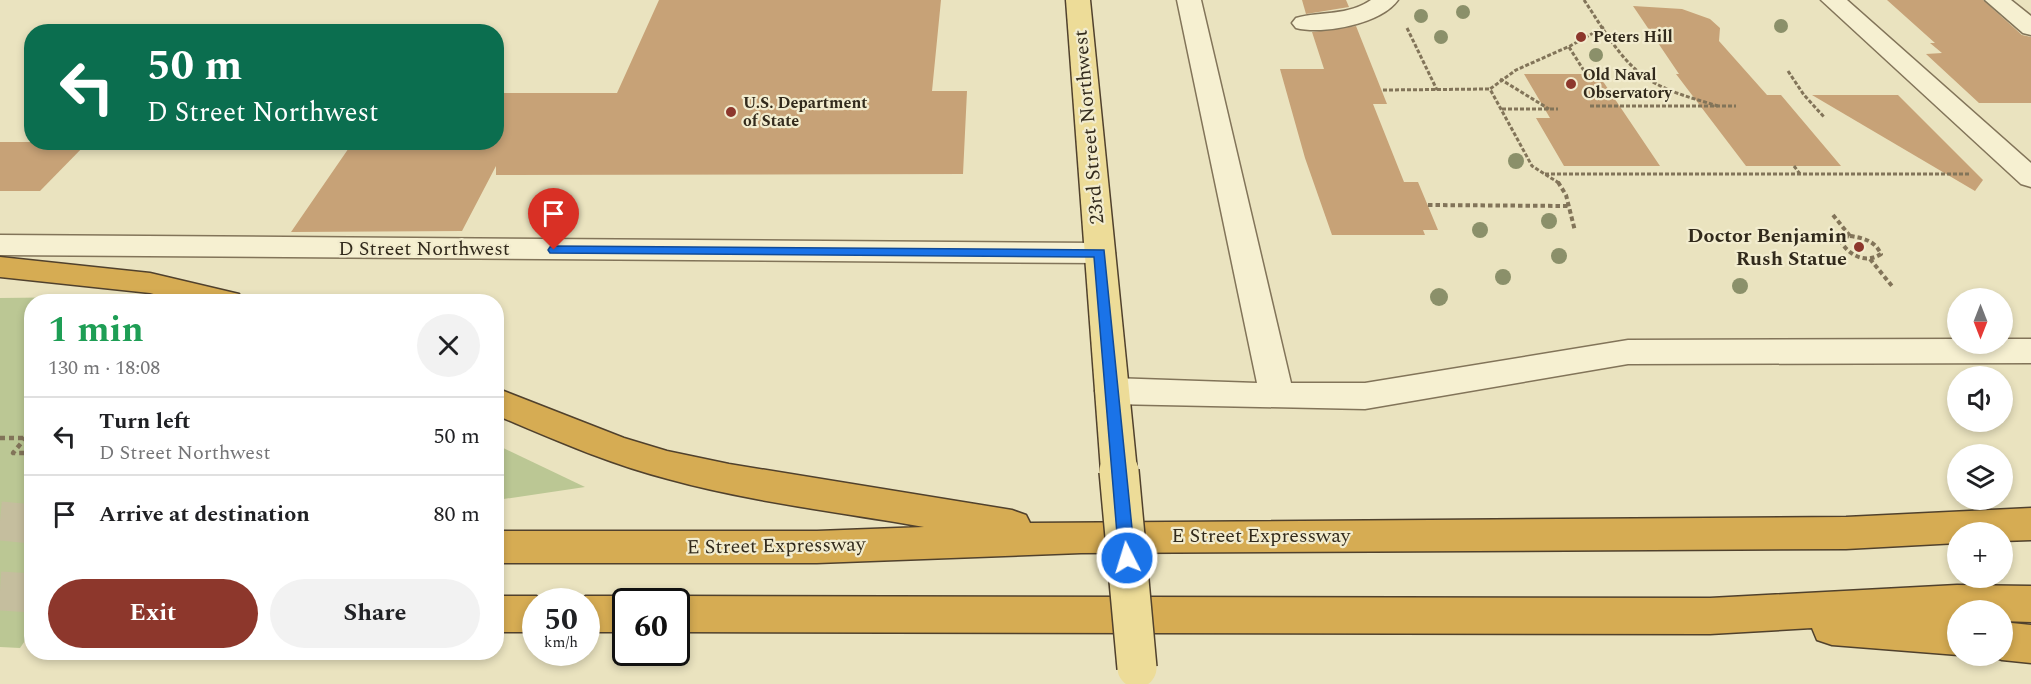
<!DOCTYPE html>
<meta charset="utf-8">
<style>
:root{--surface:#fff;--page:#f2f2f2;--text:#202124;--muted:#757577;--line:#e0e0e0;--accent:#8d372c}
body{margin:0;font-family:Spectral,serif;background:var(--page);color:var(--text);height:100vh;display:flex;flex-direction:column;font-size:22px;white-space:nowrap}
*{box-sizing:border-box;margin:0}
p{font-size:20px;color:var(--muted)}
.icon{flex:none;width:33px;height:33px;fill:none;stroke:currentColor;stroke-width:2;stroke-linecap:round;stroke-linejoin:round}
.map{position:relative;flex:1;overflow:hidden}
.drawer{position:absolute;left:24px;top:294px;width:480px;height:366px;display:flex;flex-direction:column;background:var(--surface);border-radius:24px;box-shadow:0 3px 9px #0003}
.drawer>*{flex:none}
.top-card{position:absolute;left:24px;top:24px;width:480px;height:126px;border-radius:24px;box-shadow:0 3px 9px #0003;background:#0b6e4f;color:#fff;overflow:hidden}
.needle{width:39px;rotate:180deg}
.tools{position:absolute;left:1947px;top:288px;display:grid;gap:12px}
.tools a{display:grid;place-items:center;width:66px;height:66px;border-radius:50%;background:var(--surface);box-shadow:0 3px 9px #0003;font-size:30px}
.speed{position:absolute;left:522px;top:588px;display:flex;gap:12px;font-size:30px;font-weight:700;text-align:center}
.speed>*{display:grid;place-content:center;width:78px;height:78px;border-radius:50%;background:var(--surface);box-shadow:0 3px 9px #0003;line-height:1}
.speed small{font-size:15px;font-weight:400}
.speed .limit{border:3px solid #111;border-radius:9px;background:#fff;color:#111}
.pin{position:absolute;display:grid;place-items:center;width:51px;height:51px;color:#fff;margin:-62px -26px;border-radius:50% 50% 50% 0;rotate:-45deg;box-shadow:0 0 6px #0007}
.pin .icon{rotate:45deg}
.me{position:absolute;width:66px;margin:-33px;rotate:355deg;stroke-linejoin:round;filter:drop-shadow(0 0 4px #0008)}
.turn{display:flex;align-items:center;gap:21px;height:126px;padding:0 24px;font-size:27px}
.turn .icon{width:78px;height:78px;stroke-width:2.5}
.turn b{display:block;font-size:42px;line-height:51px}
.round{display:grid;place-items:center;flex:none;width:63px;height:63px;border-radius:32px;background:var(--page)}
.summary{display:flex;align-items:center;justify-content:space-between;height:102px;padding:0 24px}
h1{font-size:36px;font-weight:700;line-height:45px;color:#1e9e55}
.button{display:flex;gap:12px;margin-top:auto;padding:12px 24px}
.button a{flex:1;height:69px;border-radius:36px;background:var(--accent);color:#fff;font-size:24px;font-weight:700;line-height:69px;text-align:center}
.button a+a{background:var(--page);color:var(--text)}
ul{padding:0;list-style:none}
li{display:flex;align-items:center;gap:18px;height:78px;padding:0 24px;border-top:2px solid var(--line)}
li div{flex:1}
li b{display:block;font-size:22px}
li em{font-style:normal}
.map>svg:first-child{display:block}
.green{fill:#bbc794}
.building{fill:#c7a277}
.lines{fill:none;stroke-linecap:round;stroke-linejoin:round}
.highway-tunnel{stroke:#c5be9e;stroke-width:39;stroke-dasharray:39 20;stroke-linecap:butt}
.minor-casing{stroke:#827459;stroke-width:3}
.major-casing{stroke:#50412d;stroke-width:3}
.highway-casing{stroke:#50412d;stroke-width:3}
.path-far2{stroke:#827459;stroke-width:3;stroke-dasharray:4 2;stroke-linecap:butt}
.path-far1{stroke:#827459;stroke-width:4;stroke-dasharray:4.5 3;stroke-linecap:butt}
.path{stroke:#827459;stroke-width:4.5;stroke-dasharray:5 4;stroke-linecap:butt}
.minor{fill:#f6f0d1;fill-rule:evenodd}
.major{fill:#eddc98;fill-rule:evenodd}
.highway{fill:#d6ac53;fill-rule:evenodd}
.major-bridge-casing{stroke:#50412d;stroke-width:42;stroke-linecap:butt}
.major-bridge{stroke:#eddc98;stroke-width:39}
.tree{fill:#8b906a}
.route{fill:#1a73e8;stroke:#114b97;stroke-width:1.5}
.poi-dot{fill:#8d372c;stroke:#f2ecce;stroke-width:2}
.labels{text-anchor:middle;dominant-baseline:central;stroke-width:4.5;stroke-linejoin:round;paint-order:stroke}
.far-poi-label{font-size:16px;font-weight:bold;fill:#322a1c;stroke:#f2ecce;text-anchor:start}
.street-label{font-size:20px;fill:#322a1c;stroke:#f2ecce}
.poi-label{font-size:20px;font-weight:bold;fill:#322a1c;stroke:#f2ecce;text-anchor:end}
</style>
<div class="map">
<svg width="2031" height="684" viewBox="0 0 2031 684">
<rect width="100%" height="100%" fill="#eae3bf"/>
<!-- green -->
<g class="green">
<path d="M87,297L107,301L32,302L31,632L20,648L0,647V298Z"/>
<path d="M496,445H497L585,487L497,500Z"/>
</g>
<!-- building -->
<g class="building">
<path d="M659,0H941L932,91H967L963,174L496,175V166L462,231L291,232L353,142H496V93H617Z"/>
<path d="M1302,0H1346L1349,7L1306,14Z"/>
<path d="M1887,0H1983L2022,35L2031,37V103H1979L1926,54L1942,53L1930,43H1935Z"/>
<path d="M1633,6L1682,9L1710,19L1720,28L1719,41L1767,95H1781L1841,166H1746L1676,74H1679Z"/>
<path d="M1356,26L1387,104H1373L1404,182H1418L1438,230H1423L1425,235H1332L1305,158L1280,69H1324L1312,32Z"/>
<path d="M1524,74H1598L1660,166H1564L1536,118H1550Z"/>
<path d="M1812,95H1898L1983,180L1975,191Z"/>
<path d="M0,142H88L40,191H0Z"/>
</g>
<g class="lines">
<!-- highway-tunnel -->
<g class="highway-tunnel">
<path d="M0,521L32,524"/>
<path d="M0,591L32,593"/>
</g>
<!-- minor casing -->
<g class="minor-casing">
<g id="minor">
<path d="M1177,0H1201L1291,383H1365L1628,340L1958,339V344H2002V339H2031V363L1628,364L1365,409L1112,404L1100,400L1095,391L1100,382L1112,378L1257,383Z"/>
<path d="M1371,0H1398C1381,24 1323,35 1296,28L1292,23L1296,18C1322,11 1348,16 1371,0Z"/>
<path d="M1821,0H1847L2031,163V187L2021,184Z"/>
<path d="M1985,0H2011L2031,16V35L2023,33Z"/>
<path d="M0,235L1100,243L1111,246L1115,253L1111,260L1100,263L0,255Z"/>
</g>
</g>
<!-- major casing -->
<g class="major-casing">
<path id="major" d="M1066,0H1090L1137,471L1132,481L1119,485L1106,481L1101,471Z"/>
</g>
<!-- highway casing -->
<g class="highway-casing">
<g id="highway">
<path d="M0,257L150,273L239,294L244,302H182L150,293L0,277Z"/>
<path d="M496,388L624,438L667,451L729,464L1012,510L1026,515L1030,523L1846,517L2031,508V540L2002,541V532H1958V543L1846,549L1081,553L817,563H496V531H817L924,527C839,512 751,502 668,479C609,464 553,439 496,415Z"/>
<path d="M1957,585L2031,586V622L2002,621V610H1958V655L1832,645L1817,640L1812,628L1710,634L676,632V602H661L676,596L1710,598Z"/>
<path d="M496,596H536L551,602H536V632H496Z"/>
<path d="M586,596H626L641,602H626V632H586V602H571Z"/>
<path d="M2002,622L2031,625V663L2002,660L1991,656H2002Z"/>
</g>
</g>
<!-- path-far2 -->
<g class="path-far2">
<path d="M1584,0C1601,25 1617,55 1641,74C1663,91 1692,98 1718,106"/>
<path d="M1407,28L1437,90"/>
<path d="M1569,47L1586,74"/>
<path d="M1788,71L1804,95L1824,117"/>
<path d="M1500,79L1549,109"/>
<path d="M1383,90L1490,89"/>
<path d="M1590,106H1736"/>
<path d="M1502,109H1558"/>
<path d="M1794,166L1800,174"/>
<path d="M1545,174H1970"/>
<path d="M1559,183L1532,166L1490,89L1516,70L1570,46L1604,27"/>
</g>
<!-- path-far1 -->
<g class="path-far1">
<path d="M1558,182L1566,195L1575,231"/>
<path d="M1428,205L1569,206"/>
<path d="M1833,215L1850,236"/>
<path d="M1850,236C1864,238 1875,241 1881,254C1866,264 1850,256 1841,242L1845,237Z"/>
<path d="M1870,259L1892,286"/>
</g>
<!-- path -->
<g class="path">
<path d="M32,430L13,453H32"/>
<path d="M0,438H24"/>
</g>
<!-- minor -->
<use href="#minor" class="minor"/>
<!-- major -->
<use href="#major" class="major"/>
<!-- highway -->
<use href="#highway" class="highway"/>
<!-- major-bridge casing -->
<g class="major-bridge-casing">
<path id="major-bridge" d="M1119,471L1137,668"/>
</g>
<!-- major-bridge -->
<use href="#major-bridge" class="major-bridge"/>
</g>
<!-- trees -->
<g class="tree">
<circle cx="1463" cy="12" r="7"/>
<circle cx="1421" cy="16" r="7"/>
<circle cx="1781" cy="26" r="7"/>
<circle cx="1441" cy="37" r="7"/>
<circle cx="1596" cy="55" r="7"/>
<circle cx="1516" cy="161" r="8"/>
<circle cx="1549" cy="221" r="8"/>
<circle cx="1480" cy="230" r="8"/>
<circle cx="1559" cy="256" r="8"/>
<circle cx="1503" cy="277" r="8"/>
<circle cx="1740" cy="286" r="8"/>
<circle cx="1439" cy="297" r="9"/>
</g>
<!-- route -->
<path class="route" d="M554,246L1104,250L1135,558L1133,563L1127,565L1121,563L1119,558L1094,257L550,253L548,250L550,247Z"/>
<!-- markers -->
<g class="poi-dot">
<circle cx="1581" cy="37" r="6"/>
<circle cx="1571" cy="84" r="6"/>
<circle cx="731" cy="112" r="6"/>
<circle cx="1859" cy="247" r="6"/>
</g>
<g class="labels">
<!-- far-poi labels -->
<g class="far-poi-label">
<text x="1593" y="37">Peters Hill</text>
<text x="1583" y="75">Old Naval<tspan x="1583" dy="18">Observatory</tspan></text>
<text x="743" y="103">U.S. Department<tspan x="743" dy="18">of State</tspan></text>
</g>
<!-- street labels -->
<g class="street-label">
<text transform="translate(1089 127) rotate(-95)">23rd Street Northwest</text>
<text x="424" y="249">D Street Northwest</text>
<text x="1261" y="536">E Street Expressway</text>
<text transform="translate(776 546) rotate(-1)">E Street Expressway</text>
</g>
<!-- poi labels -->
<g class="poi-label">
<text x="1847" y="236">Doctor Benjamin<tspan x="1847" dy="23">Rush Statue</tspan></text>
</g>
</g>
</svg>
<div class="tools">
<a><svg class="needle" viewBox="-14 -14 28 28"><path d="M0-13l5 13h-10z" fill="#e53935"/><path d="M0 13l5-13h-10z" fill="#757577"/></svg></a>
<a><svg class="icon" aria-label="sound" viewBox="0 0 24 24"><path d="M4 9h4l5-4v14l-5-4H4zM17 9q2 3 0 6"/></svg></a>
<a><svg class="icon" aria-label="layers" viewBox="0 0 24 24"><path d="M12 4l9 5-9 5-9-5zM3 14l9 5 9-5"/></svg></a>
<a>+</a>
<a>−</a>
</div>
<div class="speed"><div>50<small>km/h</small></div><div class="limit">60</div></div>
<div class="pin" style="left:554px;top:250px;background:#d93025"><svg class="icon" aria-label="arrive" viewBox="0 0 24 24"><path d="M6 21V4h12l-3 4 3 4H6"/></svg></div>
<svg class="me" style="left:1127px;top:558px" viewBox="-20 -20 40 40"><circle r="17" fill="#1a73e8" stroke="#fff" stroke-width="3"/><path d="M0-11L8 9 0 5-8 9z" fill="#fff"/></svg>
<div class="top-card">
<div class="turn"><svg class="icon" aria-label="left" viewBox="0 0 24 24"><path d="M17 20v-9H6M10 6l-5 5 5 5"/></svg><div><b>50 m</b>D Street Northwest</div></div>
</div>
<section class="drawer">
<div class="summary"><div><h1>1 min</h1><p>130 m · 18:08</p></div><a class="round"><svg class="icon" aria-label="close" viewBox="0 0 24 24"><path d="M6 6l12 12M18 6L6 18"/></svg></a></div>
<ul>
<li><svg class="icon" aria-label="left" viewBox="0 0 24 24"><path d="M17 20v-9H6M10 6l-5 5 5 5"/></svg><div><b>Turn left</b><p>D Street Northwest</p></div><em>50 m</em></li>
<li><svg class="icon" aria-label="arrive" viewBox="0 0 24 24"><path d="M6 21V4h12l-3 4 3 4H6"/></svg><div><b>Arrive at destination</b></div><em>80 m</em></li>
</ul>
<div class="button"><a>Exit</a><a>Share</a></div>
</section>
</div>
